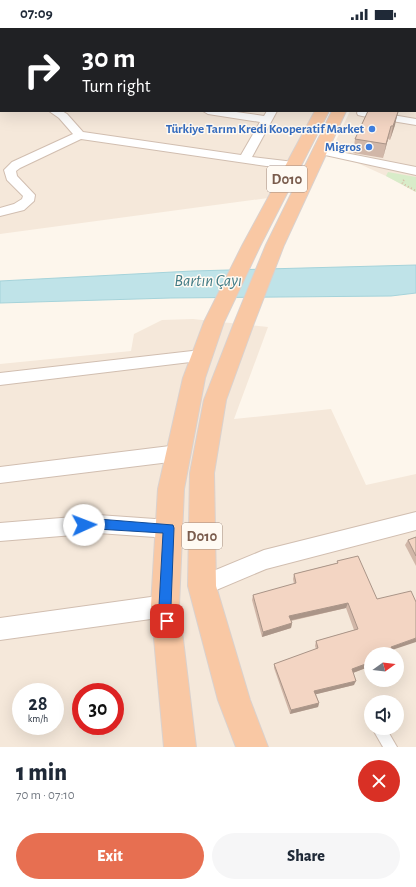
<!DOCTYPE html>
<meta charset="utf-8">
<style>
:root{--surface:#fff;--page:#f6f6f7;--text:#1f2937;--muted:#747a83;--accent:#e76f51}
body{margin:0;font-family:"Alegreya Sans",sans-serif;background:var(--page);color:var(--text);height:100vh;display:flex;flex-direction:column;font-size:15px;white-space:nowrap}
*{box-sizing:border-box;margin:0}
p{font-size:13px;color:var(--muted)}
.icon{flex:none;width:22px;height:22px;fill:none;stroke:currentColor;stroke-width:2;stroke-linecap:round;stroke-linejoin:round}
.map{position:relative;height:719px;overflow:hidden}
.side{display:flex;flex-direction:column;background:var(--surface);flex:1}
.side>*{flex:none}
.hud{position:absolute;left:0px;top:0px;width:416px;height:84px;box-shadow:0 4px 16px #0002;background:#202124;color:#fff;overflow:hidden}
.needle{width:26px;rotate:75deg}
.buttons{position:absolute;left:364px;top:619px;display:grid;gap:8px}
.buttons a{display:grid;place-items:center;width:40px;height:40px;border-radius:50%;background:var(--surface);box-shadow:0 4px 16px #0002;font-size:20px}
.speed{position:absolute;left:12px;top:655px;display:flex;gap:8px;font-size:20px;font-weight:700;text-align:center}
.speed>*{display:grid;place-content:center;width:52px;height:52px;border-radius:50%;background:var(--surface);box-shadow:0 4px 16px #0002;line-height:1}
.speed small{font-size:10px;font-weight:400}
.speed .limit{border:6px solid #d22;background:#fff;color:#111}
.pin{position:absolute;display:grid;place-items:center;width:34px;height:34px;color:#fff;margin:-17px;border-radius:8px;box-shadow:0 2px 6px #0006}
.me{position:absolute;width:44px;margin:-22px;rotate:88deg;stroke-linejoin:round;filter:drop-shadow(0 0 3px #0008)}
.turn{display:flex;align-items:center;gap:14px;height:84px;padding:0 16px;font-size:18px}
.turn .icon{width:52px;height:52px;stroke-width:2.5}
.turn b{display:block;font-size:28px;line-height:34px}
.round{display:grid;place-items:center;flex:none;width:42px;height:42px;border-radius:21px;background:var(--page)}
.overview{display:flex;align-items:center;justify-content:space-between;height:68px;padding:0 16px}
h1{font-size:24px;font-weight:800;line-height:30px}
.primary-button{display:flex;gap:8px;margin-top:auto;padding:8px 16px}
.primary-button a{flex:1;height:46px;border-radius:24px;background:var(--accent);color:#fff;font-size:16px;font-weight:800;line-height:46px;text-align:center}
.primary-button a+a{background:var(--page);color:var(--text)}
.status{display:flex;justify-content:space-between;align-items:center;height:28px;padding:0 20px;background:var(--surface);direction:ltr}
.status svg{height:11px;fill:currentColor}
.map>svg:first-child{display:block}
.residential{fill:#f5e8da;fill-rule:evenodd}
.green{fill:#d8ecc9}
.water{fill:#bfe3e8;stroke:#a5d3da}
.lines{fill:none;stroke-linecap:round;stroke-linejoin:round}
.service-casing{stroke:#d1beb0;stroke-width:2}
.minor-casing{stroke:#d1beb0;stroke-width:2}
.trunk-casing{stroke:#dad1cd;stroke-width:2}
.path{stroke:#d9b8a5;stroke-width:2;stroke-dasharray:1 2.5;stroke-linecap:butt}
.service{fill:#fff;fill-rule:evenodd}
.minor{fill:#fff;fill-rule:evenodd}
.trunk{fill:#f9c8a4;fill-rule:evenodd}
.wall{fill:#d1b7a8}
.shaded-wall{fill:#aa9588}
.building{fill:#f3d5c3;stroke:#aa9588}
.route{fill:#1a73e8;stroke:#114b97}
.shop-dot{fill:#3f7fe0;stroke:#fffaf3;stroke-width:1.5}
.labels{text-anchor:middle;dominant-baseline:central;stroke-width:3;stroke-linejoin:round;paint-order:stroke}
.far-shop-label{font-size:13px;font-weight:bold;fill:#366cbe;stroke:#fffaf3;text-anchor:end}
.shield{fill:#fffaf3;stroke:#a28b7f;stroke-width:1}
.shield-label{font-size:15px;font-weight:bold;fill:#7a5c4d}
.water-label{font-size:17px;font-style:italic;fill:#437c86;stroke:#fffaf3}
</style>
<div class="status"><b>07:09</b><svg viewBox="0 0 49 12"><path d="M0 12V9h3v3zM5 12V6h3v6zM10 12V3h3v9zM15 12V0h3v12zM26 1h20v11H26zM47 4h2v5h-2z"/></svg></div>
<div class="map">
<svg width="416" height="719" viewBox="0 0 416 719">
<rect width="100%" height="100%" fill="#fdf6ec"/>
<!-- residential -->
<g class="residential">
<path d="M20,0H358V1Z"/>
<path d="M391,0H416V164L386,148L331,123L350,83H415V1Z"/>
<path d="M0,62L1,83H315L268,170L0,206Z"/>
<path d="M193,291L268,299L234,391L331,381L366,457L416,446V719H0V336L131,323L134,306L162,292ZM371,626H397V652H371ZM21,664H55V698H21ZM81,664H115V698H81ZM371,674H397V700H371Z"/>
</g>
<!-- green -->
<path class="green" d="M388,144L416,149V164L386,148Z"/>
<!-- water -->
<path class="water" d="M416,237V265L391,268L171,270L0,275V253L192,243Z"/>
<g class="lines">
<!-- service casing -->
<g class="service-casing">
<path id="service" d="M372,700H386L397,719H383Z"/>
</g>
<!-- minor casing -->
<g class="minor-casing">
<g id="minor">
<path d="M80,0H91L80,1Z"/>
<path d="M166,0H176L166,1Z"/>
<rect x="199" y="0" width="15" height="1"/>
<path d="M243,0H253L243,1Z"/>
<rect x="289" y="0" width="15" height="1"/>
<rect x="315" y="0" width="8" height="1"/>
<rect x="415" y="17" width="1" height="6"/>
<rect x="0" y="34" width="1" height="6"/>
<rect x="415" y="54" width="1" height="7"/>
<path d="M49,83H62L67,86L83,104L241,127L260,94L208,86L203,83H229L264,88L267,83H277L252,129L294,134L298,135L300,138L298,141L294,142L81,111L20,140L16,143L17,148L35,167L34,173L24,182L0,188V180L14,176L22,171L23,168L7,152L4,142L12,134L73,106L59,90Z"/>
<path d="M358,83H369L416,91V97L362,88L358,87L357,85Z"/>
<path d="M320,120L416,139V147L316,125L314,123L316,121Z"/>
<path d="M201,322L207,324L209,328L207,332L0,357V345Z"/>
<path d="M178,417L185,420L187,425L185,430L178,433L0,455V439Z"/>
<path d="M416,484V502L266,541L202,568L194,565L191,558L194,551L264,522Z"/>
<path d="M98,487L169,492L176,495L179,501L176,507L169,510L98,505L0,513V495Z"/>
<path d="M165,567L173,570L176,578L173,586L165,589L0,612V590Z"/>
</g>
</g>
<!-- trunk casing -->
<g class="trunk-casing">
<g id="trunk">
<path d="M362,0H374L361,1Z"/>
<path d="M315,83H329L260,218L224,294L205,350L184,461L179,578L196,719H164L151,578L158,461L183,350L204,294L242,218Z"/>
<path d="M332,83H346L284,217L254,295L226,372L214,445L216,558L250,672L268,719H236L218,672L188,558L190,445L204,372L234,295L266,217Z"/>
</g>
</g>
<!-- path -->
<path class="path" d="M404,152L402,154L403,156L416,163"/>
<!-- service -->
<use href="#service" class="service"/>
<!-- minor -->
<use href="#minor" class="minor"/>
<!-- trunk -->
<use href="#trunk" class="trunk"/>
</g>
<!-- wall -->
<g class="wall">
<path d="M395,97L390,112L388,111L383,130L353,125L355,111Z"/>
<path d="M416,509V538L405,517L408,512Z"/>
<path d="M337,533L371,626V638L353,645L354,657L316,666L319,675L318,679L290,686L274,640V636L316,621L315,618L316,613L354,602L346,580L291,593L292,595L291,600L262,609L252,572L253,567L294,556L293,551L294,546L337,535Z"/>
</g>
<!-- shaded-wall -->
<g class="shaded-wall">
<path d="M398,84L395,97L390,112L393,98Z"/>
<path d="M391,98L388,111L383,130L386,116Z"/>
<path d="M348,575L346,580L288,593L289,588Z"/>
<path d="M292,595L291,600L262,609L263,604Z"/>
<path d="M416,610V614L389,623L391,619Z"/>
<path d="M371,634V638L350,646L352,641Z"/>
<path d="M356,653L354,657L313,667L314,663Z"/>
<path d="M319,675L318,679L290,686L291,682Z"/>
</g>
<!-- building -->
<g class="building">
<path d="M368,83H395L398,84L393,98H391L386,116L355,111Z"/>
<path d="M416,509V528L408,512Z"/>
<path d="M358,528L377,571L411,563L416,574V610L391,619L394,625L392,626H371V634L352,641L356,653L314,663L319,675L291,682L274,636L318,620L316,613L358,601L348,575L289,588L292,595L263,604L253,567L296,555L294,546L338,535L337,533Z"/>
</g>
<!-- route -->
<path class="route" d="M98,491L173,497L174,500L171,578L173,593L171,597L167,599L163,597L159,578L163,505L80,500L78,497L80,493Z"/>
<!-- markers -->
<g class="shop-dot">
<circle cx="372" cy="101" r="4"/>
<circle cx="369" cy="119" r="4"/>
</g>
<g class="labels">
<!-- far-shop labels -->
<g class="far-shop-label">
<text x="364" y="101">Türkiye Tarım Kredi Kooperatif Market</text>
<text x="361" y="119">Migros</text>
</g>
<!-- shield labels -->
<g class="shield">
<rect x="267" y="138" width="40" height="26" rx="3"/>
<rect x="182" y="495" width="40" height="26" rx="3"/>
</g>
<g class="shield-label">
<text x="287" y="151">D010</text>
<text x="202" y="508">D010</text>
</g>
<!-- water labels -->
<g class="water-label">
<text x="208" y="252">Bartın Çayı</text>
</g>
</g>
</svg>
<div class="buttons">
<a><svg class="needle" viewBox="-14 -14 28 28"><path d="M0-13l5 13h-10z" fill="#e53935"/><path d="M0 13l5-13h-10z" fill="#747a83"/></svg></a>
<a><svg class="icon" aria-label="sound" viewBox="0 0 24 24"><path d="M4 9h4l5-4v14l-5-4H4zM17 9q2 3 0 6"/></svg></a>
</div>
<div class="speed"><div>28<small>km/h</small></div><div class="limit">30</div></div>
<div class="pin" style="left:167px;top:593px;background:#d93025"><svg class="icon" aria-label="arrive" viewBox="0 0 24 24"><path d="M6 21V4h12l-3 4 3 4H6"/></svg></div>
<svg class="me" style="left:84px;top:497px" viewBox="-20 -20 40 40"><circle r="19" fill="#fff"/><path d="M0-13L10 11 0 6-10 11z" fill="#1a73e8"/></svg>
<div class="hud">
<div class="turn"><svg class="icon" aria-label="right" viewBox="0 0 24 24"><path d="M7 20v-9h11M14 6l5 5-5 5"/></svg><div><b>30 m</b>Turn right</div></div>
</div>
</div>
<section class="side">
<div class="overview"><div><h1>1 min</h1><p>70 m · 07:10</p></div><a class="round" style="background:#d93025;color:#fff"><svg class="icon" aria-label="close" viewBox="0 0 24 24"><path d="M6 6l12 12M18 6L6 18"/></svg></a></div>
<div class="primary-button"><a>Exit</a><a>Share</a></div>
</section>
